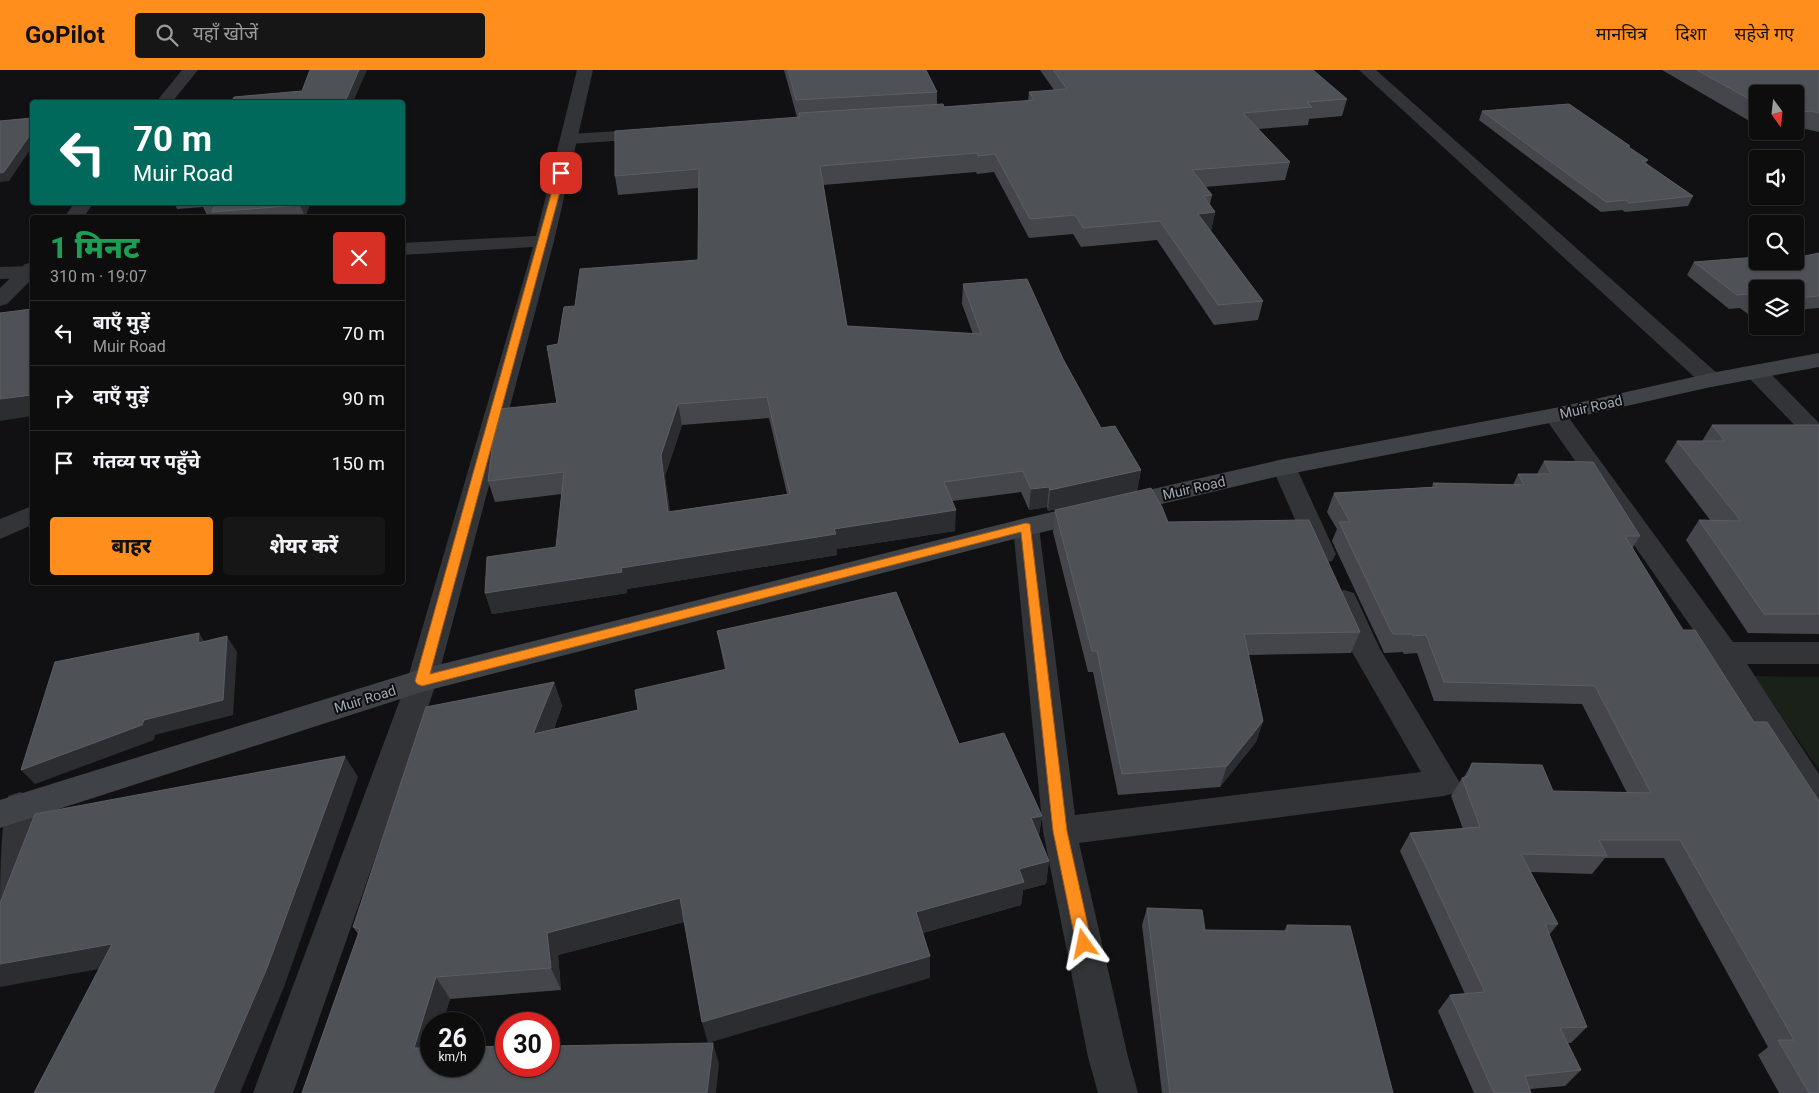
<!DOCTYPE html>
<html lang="hi">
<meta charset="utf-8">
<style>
:root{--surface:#0d0d0e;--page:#161617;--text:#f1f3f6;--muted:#9a9c9e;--line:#2d2d2e;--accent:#ff8e1d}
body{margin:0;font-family:Roboto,"Noto Sans Devanagari",sans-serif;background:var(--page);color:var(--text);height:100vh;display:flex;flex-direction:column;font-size:19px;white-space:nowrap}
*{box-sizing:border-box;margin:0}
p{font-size:16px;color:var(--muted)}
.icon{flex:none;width:28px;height:28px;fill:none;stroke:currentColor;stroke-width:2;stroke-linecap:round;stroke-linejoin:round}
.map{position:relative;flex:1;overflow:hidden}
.details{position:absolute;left:30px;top:145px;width:375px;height:370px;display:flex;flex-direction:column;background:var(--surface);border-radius:5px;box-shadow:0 1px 4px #0004,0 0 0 1px var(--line)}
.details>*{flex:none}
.guide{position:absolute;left:30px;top:30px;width:375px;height:105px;border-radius:5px;box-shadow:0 1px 4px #0004,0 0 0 1px var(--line);background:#00695c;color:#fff;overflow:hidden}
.needle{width:32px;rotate:165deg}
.fabs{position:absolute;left:1749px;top:15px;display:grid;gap:10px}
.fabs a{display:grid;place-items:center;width:55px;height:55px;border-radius:5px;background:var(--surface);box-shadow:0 1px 4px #0004,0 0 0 1px var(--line);font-size:25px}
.speed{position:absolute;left:420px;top:942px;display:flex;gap:10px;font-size:25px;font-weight:700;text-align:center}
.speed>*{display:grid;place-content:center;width:65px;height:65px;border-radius:50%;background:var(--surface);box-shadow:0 1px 4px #0004,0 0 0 1px var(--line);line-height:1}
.speed small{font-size:12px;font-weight:400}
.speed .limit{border:8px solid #d22;background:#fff;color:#111}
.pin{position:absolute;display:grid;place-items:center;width:42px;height:42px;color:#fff;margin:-21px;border-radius:10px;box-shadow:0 2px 8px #0006}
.me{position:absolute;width:55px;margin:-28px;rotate:348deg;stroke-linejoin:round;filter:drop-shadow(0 0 4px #0008)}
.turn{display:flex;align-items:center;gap:18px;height:105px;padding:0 20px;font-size:22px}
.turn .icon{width:65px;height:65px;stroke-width:2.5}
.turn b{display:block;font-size:35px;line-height:42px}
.round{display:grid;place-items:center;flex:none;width:52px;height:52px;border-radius:5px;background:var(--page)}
.summary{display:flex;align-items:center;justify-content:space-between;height:85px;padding:0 20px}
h1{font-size:30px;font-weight:800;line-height:38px;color:#1e9e55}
.button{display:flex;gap:10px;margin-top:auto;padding:10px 20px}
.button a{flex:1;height:58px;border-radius:5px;background:var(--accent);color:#111;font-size:20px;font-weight:800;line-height:58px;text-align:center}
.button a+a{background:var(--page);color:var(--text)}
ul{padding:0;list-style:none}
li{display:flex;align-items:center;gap:15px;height:65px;padding:0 20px;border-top:1px solid var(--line)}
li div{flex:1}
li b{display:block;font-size:19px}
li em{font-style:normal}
header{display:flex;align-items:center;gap:30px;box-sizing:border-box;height:70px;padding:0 25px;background:var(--accent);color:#111}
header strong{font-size:24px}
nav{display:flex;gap:28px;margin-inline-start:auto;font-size:18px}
.search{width:350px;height:45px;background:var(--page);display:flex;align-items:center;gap:12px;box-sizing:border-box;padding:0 18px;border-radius:5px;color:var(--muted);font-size:19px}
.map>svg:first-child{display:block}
.green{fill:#192119}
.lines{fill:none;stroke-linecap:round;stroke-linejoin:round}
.minor{fill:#323438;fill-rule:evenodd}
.tertiary{fill:#323438;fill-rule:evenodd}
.secondary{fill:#3f4348;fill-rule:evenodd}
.wall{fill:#44464b;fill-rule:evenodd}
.shaded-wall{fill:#2b2d30}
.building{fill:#4e5156;stroke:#5b5f65;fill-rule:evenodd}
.route{fill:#ff8e1d;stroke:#a65c13}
.labels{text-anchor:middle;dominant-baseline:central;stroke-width:4;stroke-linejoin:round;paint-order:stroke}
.street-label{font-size:14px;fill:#a1aab5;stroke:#0c0c0e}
</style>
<header>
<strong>GoPilot</strong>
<div class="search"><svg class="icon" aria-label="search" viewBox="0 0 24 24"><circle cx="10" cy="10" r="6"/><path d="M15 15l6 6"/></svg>यहाँ खोजें</div>
<nav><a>मानचित्र</a><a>दिशा</a><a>सहेजे गए</a></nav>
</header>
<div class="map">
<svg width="1819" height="1023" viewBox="0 0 1819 1023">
<rect width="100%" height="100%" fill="#111113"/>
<!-- green -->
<path class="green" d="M1754,606L1819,607V700Z"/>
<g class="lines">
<!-- minor -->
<g class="minor">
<path d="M182,0H198L172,32H156Z"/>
<path d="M653,59L659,60L661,64L659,68L569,74L563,73L561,69L563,65L569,64Z"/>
<path d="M75,132H94L83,148H64Z"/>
<path d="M32,192V209L7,234L0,236V218L25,194Z"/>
<path d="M1756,295L1764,297L1819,353V374L1811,372L1748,307L1745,302L1748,297Z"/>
<path d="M1555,338L1563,340L1733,572H1819V594H1747L1819,704V746L1807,742L1715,591L1543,345L1547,340Z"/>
<path d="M1284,389L1293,391L1296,397L1336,484L1332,491L1323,493L1314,491L1310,484L1272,397L1275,391Z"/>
<path d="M32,436V455L0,469V449Z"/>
<path d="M1026,448L1035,451L1039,457L1075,745L1421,702L1352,582L1330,530L1334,523L1344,520L1354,523L1380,579L1460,713L1455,723L1444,726L1079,773L1128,987L1138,1023H1098L1088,987L1043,761L1013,457L1017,451Z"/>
<path d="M422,599L433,603L437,611L293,1023H253L407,611L411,603Z"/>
<path d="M20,722L32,726L36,736L18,835L12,846L0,851C0,817 0,756 8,726Z"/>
</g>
<!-- tertiary -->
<g class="tertiary">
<path d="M577,0H593L554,171L437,611L433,619L422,623L411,619L407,611L533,177L402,185V173L536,166Z"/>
<path d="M1359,0H1376L1719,305L1722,310L1719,315L1711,317L1703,315Z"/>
<path d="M32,196V208L0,209V197Z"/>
</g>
<!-- secondary -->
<path class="secondary" d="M1819,283V297L1711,317L1555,352L1284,405L1026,466L422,622L0,758V730L422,599L1026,448L1284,389L1555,338L1711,303Z"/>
</g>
<!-- wall -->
<g class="wall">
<path d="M784,0H926L937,22V34L944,37L1028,31L1029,22L1054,20L1040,0H1053L1347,29L1342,46L1309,49L1308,55L1258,59L1290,92L1285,110L1205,117L1212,125L1210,134L1215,142L1211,161L1263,231L1258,250L1214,255L1157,170L1081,177L1073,164L1029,168L994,102L977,104L976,102L823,115L847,256L973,264L962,234L963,214L1063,289L1101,358L1141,400L1137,421L1048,441L1047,437L1029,440L1021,422L952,431L955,461L837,479V485L627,519V523L492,544L485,523L556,477L562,424L495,432L488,411L557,333L558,274L575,236L698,190V118L618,125L615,106L797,47ZM769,348L787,424L670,442L665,406L682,355Z"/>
<path d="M1662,0H1819V62L1801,58L1795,59V24H1758V56Z"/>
<path d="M1482,41L1630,76L1629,77L1648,90L1646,93L1693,126L1688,136L1625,142L1622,140L1601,142L1479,50Z"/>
<path d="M174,132H311L305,147L294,148H214L213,145H207L203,137L177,139Z"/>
<path d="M1819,183V238L1795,240V219H1758V243L1748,244L1740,238L1729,239L1687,205L1694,192L1795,191Z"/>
<path d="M1712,355H1819V564L1748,563L1686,470L1699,450L1711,451L1665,391L1677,371H1702Z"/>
<path d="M1544,391L1640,466L1633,477L1819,1023H1779L1758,985L1768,977L1664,788H1605L1592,804L1531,802L1558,854L1549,865L1587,957L1571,973H1568L1581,1000L1565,1016L1530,1019L1531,1023H1474L1438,941L1450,925L1465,924L1400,781L1410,763L1463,759L1451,726L1462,708L1464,707L1472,693L1553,721L1627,723L1582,634L1434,631L1417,583L1404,584L1403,582L1384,583L1382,578L1332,471L1337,459L1327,442L1334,423L1432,417L1433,413L1513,415L1518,404H1537Z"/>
<path d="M1055,440L1168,452L1360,562L1351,583L1249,585L1263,651L1256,672L1220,717L1118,725L1093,602H1088L1053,462Z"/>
<path d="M717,561L959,674L1042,746L1039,765L1049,791L1046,814L1023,820L1021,835L923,863L930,908L684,852L558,885L561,920L450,929L442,954H431V996L719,994L302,1023L358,864L353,857L554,612L562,636L554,659L638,640L725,600Z"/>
<path d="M1147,838L1205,860L1284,861L1287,855L1393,1023H1162L1142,855Z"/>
</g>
<!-- shaded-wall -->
<g class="shaded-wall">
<path d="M359,0H367L353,32H345Z"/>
<path d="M32,62V77L9,111L1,112L0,113V103Z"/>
<path d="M301,132H311L305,147L300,135Z"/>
<path d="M1215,142L1211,161L1194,162L1198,144Z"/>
<path d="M32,325V346L0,351V329Z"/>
<path d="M678,334L682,355L665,406L673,463L668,442L661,385Z"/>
<path d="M1141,400L1137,421L1048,441L1050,420Z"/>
<path d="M1049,417L1047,437L1029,440L1031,419Z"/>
<path d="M956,440L955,461L837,479V485L627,519V523L492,544L485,523L834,459Z"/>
<path d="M199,563L209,579L198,573Z"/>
<path d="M227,566L237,582L233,645L155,665L154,670L35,714L21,700L144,650Z"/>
<path d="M554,612L562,636L543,688L533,664Z"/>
<path d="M1263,651L1256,672L1220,717L1227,696Z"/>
<path d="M345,686L358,707L284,917L240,1023H213Z"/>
<path d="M1042,746L1038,770L1031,748Z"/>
<path d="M1049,791L1046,814L1023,820L1021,835L916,865V842L1019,799Z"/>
<path d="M680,828L686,851L558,885L561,920L551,898L547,863Z"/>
<path d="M112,874L132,893L0,917V894Z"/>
<path d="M930,886V908L708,973L702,952Z"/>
<path d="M436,907L450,929L442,954H431V991L414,978Z"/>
<path d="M713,973L719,994L716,1023H707Z"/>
</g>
<!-- building -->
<g class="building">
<path d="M310,0H359L345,32H231L234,27L302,21Z"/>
<path d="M788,0H926L937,22L796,30Z"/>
<path d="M1053,0H1313L1347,29L1307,32L1312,37L1243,43L1290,92L1192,100L1212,125L1203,126L1215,142L1198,144L1263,231L1218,235L1160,151L1083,158L1075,145L1030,149L995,84L978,86L977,83L820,96L847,256L981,264L963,214L1027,209L1063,289L1101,358L1115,356L1141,400L1050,420L1049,417L1031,419L1023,401L944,412L956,440L834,459L836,464L621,498L622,502L485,523L487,487L556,477L564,402L488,411L495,355L499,339L557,333L547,276L558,274L564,237L575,236L580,199L698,190L699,99L615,106V61L800,47L799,43L943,34L944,37L1034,30L1029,22L1067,19ZM767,327L790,424L668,442L661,385L678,334Z"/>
<path d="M1697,0H1819V43L1811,41L1795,43V24H1758V34Z"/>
<path d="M1569,34L1630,76H1627L1648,90L1642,91L1693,126L1629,133L1626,130L1606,132L1482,41Z"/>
<path d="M32,48V62L4,102L0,103V51Z"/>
<path d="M202,132H301L300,135L212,142L216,133L202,134Z"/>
<path d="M1819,183V226L1795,228V219H1758V231H1756L1748,224L1737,225L1694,192L1758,187V191H1795V188Z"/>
<path d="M32,239V325L0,329V243Z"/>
<path d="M1712,355H1819V544H1764L1699,450L1741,451L1677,371H1725Z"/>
<path d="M1544,391L1593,392L1640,466H1625L1683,560H1695L1754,652H1767L1819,731V1023H1809L1778,970H1794L1680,770H1599L1607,786L1521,784L1558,854H1545L1587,957L1560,958L1581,1000L1525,1006L1531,1023H1494L1450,925L1485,922L1410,763L1480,757L1462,708L1468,706L1472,693L1542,695L1553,721L1651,723L1595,616L1444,612L1426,565L1413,566L1412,564H1393L1390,559L1339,452H1350L1334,423L1437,417L1433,413L1524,415L1518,404H1551Z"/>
<path d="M1151,418L1162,437L1168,452L1309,450L1360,562L1244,564L1263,651L1227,696L1122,704L1097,581H1092L1055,440Z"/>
<path d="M896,522L959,674L1004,663L1042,746L1031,748L1049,791L1019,799L1024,812L916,842L930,886L702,952L680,828L547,863L551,898L436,907L414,978H431V996H474V977L506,976V996H549V976L713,973L707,1023H302L360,859L353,857L426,637L554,612L533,664L638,640L635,620L727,599L717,561Z"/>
<path d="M199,563L198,573L227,566L223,630L144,650L142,655L21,700L55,592Z"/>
<path d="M345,686L267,898L213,1023H34L112,874L0,894V833L35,744Z"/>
<path d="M1147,838L1202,840L1205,860L1288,861L1287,855L1350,856L1393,1023H1170Z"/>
</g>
<!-- route -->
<path class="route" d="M561,100L565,103L430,604L1026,453L1030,454L1067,761L1092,874L1089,879L1084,881L1079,879L1076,874L1053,761L1021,462L422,616L417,614L415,611L557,103Z"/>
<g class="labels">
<!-- street labels -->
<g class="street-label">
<text transform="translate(1591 337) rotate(-13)">Muir Road</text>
<text transform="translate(1194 418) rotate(-13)">Muir Road</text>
<text transform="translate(365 629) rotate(-17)">Muir Road</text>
</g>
</g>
</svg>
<div class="fabs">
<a><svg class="needle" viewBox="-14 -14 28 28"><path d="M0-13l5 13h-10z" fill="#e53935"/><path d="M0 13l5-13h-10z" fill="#9a9c9e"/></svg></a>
<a><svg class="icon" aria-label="sound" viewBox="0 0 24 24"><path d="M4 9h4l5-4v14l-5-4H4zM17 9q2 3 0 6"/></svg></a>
<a><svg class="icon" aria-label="search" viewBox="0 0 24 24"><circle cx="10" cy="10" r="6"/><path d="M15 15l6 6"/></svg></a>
<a><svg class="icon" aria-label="layers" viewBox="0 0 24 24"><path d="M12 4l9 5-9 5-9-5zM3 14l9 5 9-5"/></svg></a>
</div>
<div class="speed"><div>26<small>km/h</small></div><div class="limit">30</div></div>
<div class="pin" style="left:561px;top:103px;background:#d93025"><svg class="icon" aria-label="arrive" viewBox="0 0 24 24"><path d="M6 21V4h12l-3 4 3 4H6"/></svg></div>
<svg class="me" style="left:1084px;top:874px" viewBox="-20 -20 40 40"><path d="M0-17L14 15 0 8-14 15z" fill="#ff8e1d" stroke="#fff" stroke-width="4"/></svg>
<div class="guide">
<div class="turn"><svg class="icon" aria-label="left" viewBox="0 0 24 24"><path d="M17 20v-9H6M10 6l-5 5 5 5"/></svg><div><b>70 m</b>Muir Road</div></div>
</div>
<section class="details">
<div class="summary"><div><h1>1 मिनट</h1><p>310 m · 19:07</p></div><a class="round" style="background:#d93025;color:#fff"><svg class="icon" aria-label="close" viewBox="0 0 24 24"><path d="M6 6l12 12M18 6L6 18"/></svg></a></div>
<ul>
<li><svg class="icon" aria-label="left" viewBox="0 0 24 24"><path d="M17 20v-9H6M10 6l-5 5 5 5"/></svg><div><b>बाएँ मुड़ें</b><p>Muir Road</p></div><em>70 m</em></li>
<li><svg class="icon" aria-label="right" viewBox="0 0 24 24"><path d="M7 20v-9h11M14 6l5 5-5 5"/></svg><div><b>दाएँ मुड़ें</b></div><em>90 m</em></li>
<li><svg class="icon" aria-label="arrive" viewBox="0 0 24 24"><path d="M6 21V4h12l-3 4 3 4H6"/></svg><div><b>गंतव्य पर पहुँचे</b></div><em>150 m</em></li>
</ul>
<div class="button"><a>बाहर</a><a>शेयर करें</a></div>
</section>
</div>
